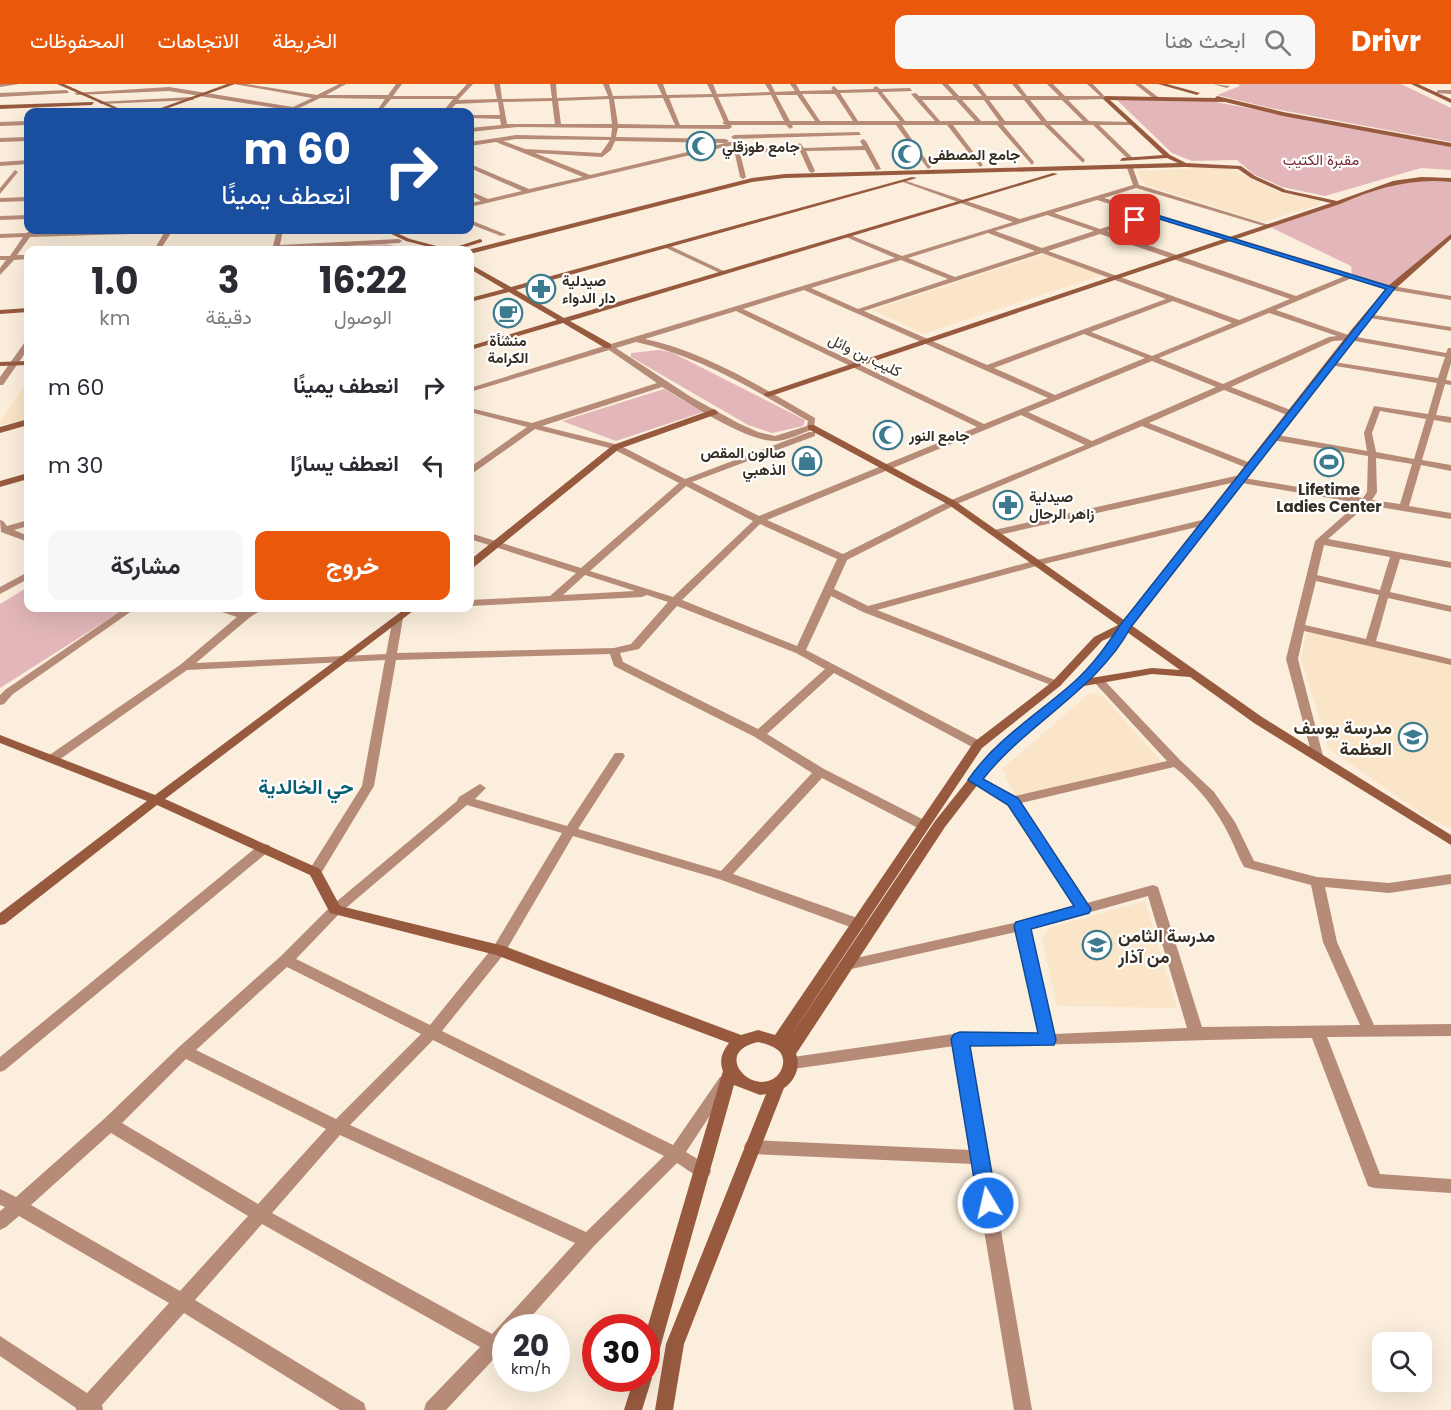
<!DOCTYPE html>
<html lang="ar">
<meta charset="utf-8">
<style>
:root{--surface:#fff;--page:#f7f7f7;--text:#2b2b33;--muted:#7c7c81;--accent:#ea580c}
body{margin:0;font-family:Poppins,Vazirmatn,sans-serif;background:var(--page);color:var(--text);direction:rtl;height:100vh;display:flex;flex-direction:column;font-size:22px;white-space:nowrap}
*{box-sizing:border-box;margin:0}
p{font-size:20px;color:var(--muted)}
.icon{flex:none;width:33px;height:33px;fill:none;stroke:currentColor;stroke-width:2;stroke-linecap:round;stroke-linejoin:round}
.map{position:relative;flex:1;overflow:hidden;direction:ltr}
.panel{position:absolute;left:24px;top:162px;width:450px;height:366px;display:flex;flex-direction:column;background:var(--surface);border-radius:12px;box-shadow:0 6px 24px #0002;direction:rtl}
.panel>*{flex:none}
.hud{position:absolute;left:24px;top:24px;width:450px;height:126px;border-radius:12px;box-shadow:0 6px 24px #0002;direction:rtl;background:#1a4fa0;color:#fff;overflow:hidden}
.buttons{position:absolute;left:1372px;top:1248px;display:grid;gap:12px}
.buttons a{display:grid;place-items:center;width:60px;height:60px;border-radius:12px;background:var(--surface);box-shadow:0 6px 24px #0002;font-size:30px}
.speed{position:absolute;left:492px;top:1230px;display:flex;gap:12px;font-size:30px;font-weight:700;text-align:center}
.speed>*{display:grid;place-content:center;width:78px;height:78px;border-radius:50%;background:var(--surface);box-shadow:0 6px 24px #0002;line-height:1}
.speed small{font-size:15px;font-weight:400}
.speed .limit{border:9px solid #d22;background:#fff;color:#111}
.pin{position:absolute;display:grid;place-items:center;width:51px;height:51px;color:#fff;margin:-26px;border-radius:12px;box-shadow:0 3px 9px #0006}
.me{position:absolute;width:66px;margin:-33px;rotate:351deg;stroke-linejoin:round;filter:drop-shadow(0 0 4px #0008)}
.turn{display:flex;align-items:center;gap:21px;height:126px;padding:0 24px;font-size:27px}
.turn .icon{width:78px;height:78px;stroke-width:2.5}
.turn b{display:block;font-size:42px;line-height:51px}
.eta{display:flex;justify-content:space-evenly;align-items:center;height:102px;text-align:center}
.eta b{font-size:36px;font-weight:700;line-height:42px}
.button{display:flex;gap:12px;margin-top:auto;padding:12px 24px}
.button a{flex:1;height:69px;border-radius:12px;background:var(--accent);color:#fff;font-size:24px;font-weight:700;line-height:69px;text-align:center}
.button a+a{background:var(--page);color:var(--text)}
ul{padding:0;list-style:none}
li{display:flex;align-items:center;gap:18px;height:78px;padding:0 24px}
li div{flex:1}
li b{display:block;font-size:22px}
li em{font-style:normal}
header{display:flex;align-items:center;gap:36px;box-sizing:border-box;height:84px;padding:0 30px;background:var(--accent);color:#fff}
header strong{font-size:28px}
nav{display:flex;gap:33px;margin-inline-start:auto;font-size:21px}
.search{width:420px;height:54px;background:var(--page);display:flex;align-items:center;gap:15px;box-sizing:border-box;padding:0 21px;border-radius:12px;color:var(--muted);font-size:22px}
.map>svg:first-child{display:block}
.built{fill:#fbe5c8}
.green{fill:#e3b7b9}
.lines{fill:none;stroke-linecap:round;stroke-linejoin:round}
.street{fill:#b68b78;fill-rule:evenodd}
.secondary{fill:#975a3f;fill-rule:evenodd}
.route{fill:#1a73e8;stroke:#114b97;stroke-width:1.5}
.labels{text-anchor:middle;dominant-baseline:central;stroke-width:4.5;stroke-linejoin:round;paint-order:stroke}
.far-poi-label{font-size:15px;font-weight:bold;fill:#362e22;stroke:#fff;text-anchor:start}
.far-park-label{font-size:15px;fill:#722a34;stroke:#fff}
.far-street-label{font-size:15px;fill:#362e22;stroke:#fff}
.poi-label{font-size:18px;font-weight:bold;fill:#362e22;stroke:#fff;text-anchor:end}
.neighbourhood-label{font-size:20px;font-weight:bold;fill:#085e74;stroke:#fff}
</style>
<header>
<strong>Drivr</strong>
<div class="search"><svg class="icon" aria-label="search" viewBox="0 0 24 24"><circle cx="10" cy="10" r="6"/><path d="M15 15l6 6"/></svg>ابحث هنا</div>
<nav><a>الخريطة</a><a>الاتجاهات</a><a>المحفوظات</a></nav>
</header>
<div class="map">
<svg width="1451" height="1326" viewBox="0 0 1451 1326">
<rect width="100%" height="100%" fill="#fbeedc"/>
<!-- built -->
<g class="built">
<path d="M1228,83L1279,108L1313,115L1320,117V120L1264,138L1145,101L1137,87Z"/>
<path d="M1044,170L1102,191L923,250L873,226Z"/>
<path d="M28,297V335L0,341V338Z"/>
<path d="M1307,548L1451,580V744L1430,735L1329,665L1301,575Z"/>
<path d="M1090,609L1103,612L1162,678L1015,712L1002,685Z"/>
<path d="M1145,817L1177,924L1057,922L1042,854L1049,844Z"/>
</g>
<!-- green -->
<g class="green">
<path d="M1238,0H1401L1451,24V58L1270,24L1217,11L1240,2Z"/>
<path d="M1200,15L1451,62V86L1421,84L1325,112L1282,103L1253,90L1237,76L1192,77L1172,69L1117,16Z"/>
<path d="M1432,93L1451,96V152L1391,204L1352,192L1351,182L1266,141L1338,119L1398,96Z"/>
<path d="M385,160L395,162V166H290Z"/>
<path d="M659,266L671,268L805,336L803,342L772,349L748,341L631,273V269Z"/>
<path d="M664,305L703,328L616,357L562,337Z"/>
<path d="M28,503V524H126L0,604V520Z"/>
</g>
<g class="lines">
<!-- street -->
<g class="street">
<path d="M0,0H19L0,3Z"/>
<path d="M234,0H246L317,11L339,0H346L326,11H388L396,0H402L393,12H456L467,0H473L458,16L497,15L494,0H500L502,15L552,14L550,0H556L557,14L608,12L603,0H609L613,12L662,11L657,0H663L667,11L712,10L707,0H713L717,10L770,8L765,0H771L775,8L795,7L790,0H796L800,7L833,6L831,4L834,2L838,6L874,5L873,4L876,2L880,5L910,4L912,7L882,8L905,37H935L911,10L916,9L919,12H953L942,0H948L959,12H982L972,0H978L987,12H1022L1012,0H1018L1027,12H1059L1047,0H1053L1065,12H1100L1087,0H1093L1107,15L1068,16L1089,37L1133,38L1131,41H1099L1134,75L1129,76L1093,41H1050L1085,76L1083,79L1044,41H1003L1034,78L1032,81L997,41H953L983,81L980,83L947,41H902L931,83L928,85L896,41H792L793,43L790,45L786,41H731L732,43L729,45L618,44L616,53L726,55L729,57L726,59L615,57L611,66L602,73L535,69L590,91L734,57L737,59L735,60L739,65L798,64L797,61L800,59L804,64L863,62L860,57L863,55L866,57L881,85L876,86L865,66L806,67L815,87L812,89L809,87L800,67L740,69L746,93L743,95L740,93L733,61L470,123V119L481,117L470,111V107L488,115L522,107L470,84V80L529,105L583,93L496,58L470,62V58L516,51L611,53L612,44L517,43L470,48V44L501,41L500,35L470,34V31H500L498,18L456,20L449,27L436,28L445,25L453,15H391L380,28H376L385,15L320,14L291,28H286L288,26L169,7L77,11L74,9L169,3L293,23L312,14ZM877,8L900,37H858L840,9ZM802,10H835L853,37H820ZM771,11L784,37H729L718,13ZM776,11H797L815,37H790ZM713,13L724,38L722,39L726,41H680L669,14ZM663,14L675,41L618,40L614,15ZM609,15L612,40H561L558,17ZM922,16H956L975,37H940ZM962,16H984L999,37H981ZM989,16H1024L1041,37H1005ZM1030,16H1062L1083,37H1047ZM552,17L555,40H507L503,18ZM516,55L610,56L601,69L525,65L503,57Z"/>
<path d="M1135,0H1141L1158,13L1153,14Z"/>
<path d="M1213,0L1230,2L1227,4Z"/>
<path d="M67,6L69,9L0,13V9Z"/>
<path d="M1438,6H1451V10L1436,9Z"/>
<path d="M192,13L194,16L101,20L98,18Z"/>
<path d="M158,25L254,26L257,28H156Z"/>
<path d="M28,37V41L0,42V38Z"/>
<path d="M859,48L861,51L734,55L731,53L734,51Z"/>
<path d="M28,53V57L0,58V54Z"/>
<path d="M28,76V80L0,82V78Z"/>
<path d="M1130,82L1133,84L1139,101L1269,141L1264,142L1136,104L1104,114L1392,202L1451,212V216L1391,206L1352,194L1276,226L1351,252L1446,269L1448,264H1451V279L1446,296L1451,297V301L1445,300L1436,331L1451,333V339L1434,336L1422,376L1451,381V387L1421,381L1409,422L1451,429V435L1367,421L1328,455L1451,478V484L1400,475L1390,508L1451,522V528L1388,514L1376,557L1451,575V581L1304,547L1298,575L1323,672L1321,675H1313L1286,575L1315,457L1358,419L1236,398L994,452L989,449L994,446L1240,391L1244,394L1363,414L1367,408L1368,372L1272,356L1268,353L1272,350L1367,367L1364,349L1374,322L1428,330L1437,299L1330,281H1327V277L1438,294L1445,273L1349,256L1333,257L1231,303L1293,327V331H1287L1224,306L1149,339L1253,380V384H1247L1142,342L955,421L847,476L834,505L868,522L1033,477L1206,435L1211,438L1209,440L1040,481L877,526L1060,598L1062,600L1060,602L1056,603L863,528L831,512L806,566L982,658L984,661L978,665L974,664L834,589L767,650L824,685L928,738L929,741L923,745L918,744L822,694L733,790L863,836L865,840L863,844H853L719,795L573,752L504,870L442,947L673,1061L720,993L725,991L730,993L733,997L730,1001L686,1068L709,1082L711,1087L709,1092C698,1096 687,1085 677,1079L594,1162L521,1244H506V1262L446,1326H424L426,1319L480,1263L262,1140L195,1216L364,1319L366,1326H340L184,1229L102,1321L103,1326H76V1324L0,1272V1252L87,1309L169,1219L19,1132L6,1143L0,1146V1127L5,1123L0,1121V1105L16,1113L104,1035L179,963L281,872L330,823L457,717L459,713L480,700L486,704L475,715L567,742L615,669H623L625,672L578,745L721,787L812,689L755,653L614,582L610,570L396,576L374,702L320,791H310L308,788L362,702L385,576L187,586L56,678H48L46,675L48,672L180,581L237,533L216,526L215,524H229L244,528L252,524H264L249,534L196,579L386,570L393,534L398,531L403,534L397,569L614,564L631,560L668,518L647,511L642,513L470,522V516L550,512L576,489L470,455V449L581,484L679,399L613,365L535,345L473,389L470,390V383L527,343L470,328V324L532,339L657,299L609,266L470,308V304L604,262L605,260H611L895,174L846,153V151H850L902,172L1013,138L903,98V96L1020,135L1133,101L1127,84ZM1097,116L1145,131L1100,145L1054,129ZM1047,131L1094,147L1042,164L995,147ZM1152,133L1345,192L1296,212L1107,147ZM988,149L1035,167L955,193L908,174ZM1100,150L1290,215L1239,236L1048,167ZM1042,169L1166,215L987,281L864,227ZM901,176L948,195L858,225L811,204ZM804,206L1048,314L984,340L743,225ZM1173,217L1232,239L1152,272L1091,248ZM736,227L977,343L759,432L692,398L815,352V348H809L685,395L619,361L542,342L662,303C689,319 743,356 774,357C788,357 801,349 814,345L815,334C761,303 706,268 645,255ZM1269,229L1337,252L1329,253L1223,300L1159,274ZM1084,250L1145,274L1055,311L994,284ZM636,258C699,272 753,305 808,337L807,342L775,352L758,348L738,339L691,313L616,264ZM1152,277L1216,303L1092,357L1028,328ZM1380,327L1426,335L1414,375L1376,368L1372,349ZM1021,331L1085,361L949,417L843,470L767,436ZM1376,374L1412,380L1400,420L1372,416L1377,408ZM686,402L753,437L673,513L590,487ZM760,440L837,475L797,562L682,516ZM1324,461L1390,473L1380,506L1317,491ZM585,491L635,507L563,511ZM1316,497L1379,511L1366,555L1305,541ZM677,522L796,569L825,585L758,645L623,578L620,569L639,565ZM467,721L562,749L494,862L430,941L296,875L340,829ZM287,883L421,950L336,1035L196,966ZM433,956L664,1072L586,1148L350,1041ZM186,975L326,1045L258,1120L122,1039ZM111,1049L248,1132L180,1207L31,1121ZM340,1051L575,1159L492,1250L272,1129Z"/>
<path d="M15,86L18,88L0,110V104Z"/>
<path d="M28,113V117L0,118V114Z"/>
<path d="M28,131V135L0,136V132Z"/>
<path d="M470,136L505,150L506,151L501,152L470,140Z"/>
<path d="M146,146H197L194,148L171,149L160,166H154L164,149L30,153L17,171H28V175L14,176L0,191V184L6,176H0V172H10L23,153L0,154V150L26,149L30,147L33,149Z"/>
<path d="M277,146H283L280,161L399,155L402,157L399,159L278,166H224L227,164L273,162Z"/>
<path d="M664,161H668L728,189L722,190L664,163Z"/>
<path d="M1367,230L1451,243V247L1370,234L1366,232Z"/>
<path d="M25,258H28V265L3,301H0V293Z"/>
<path d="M0,436L3,437L7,442L28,436V442L14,446L28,452V458L1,448Z"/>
<path d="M28,488V495L0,510V503Z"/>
<path d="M125,524H136L13,610L4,620L0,621V611L5,606Z"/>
<path d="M1098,593L1102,594L1180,676L1214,708L1235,738L1254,777L1317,793L1389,799L1451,790V800L1389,809L1325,803L1337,858L1374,941L1451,940V952L1327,953L1380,1090L1451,1095V1109L1374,1104L1368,1102L1312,954C1198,955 1083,962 969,961L1032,1326H1014L973,1080L752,1070L746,1068L744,1063L746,1058L752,1056L971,1066L954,962L793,985L788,983L785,979L788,975L793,973L960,949L1039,950L1016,848L847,886L842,885L840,881L842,877L847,876L1022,837L1075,822L1009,720L969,696L971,693H979L1015,712L1167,677L1094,598L1092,596L1094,594ZM1174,683C1198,702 1217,726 1230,753C1235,763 1239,774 1244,783L1311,801L1323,858L1360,941L1202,943L1158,803L1153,801L1087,819L1021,719ZM1148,812L1187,944L1054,950L1030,845Z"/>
<path d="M264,760L269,761L271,764L269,767L5,986L0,988V973L259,761Z"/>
</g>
<!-- secondary -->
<g class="secondary">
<path d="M57,0H64L127,28H121Z"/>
<path d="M227,0H235L157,28H150Z"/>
<path d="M1158,0H1167L1200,9L1197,11Z"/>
<path d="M1411,0H1418L1451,15V19Z"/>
<path d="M1105,12L1215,14L1217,12L1283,28L1451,59V63L1283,32L1225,18L1110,16L1170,71L1186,79L1241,82L1255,92L1286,106L1337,117L1393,97L1421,93L1451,94V98C1411,94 1377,104 1340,120L768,313L764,311L765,309L1331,119L1282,108L1251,94L1238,85L1185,83L785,94L752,98L470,170L468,166L752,94L785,90L1178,79L1167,74L1120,77L1122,74L1163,71L1103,15Z"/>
<path d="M94,18L92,21L0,25V21Z"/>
<path d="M1053,89L1058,90L570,237L611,260V264H605L563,239L470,266V262L557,236L509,208L470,218V214L504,205L470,185V180L511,203L912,93L917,94L516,206L564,234Z"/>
<path d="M383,146H390L410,155L444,164L441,166L406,157Z"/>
<path d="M1451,150V155L1394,206L1358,249L1131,541L1262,633L1451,751V761L1254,639L1190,593L1152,590L1084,602L999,673L945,743L796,970C801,982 795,997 784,1004L684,1260L673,1326H655L666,1260L766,1010L760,1011L734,1001L655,1282L650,1289L652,1294L642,1326H624L634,1294H646V1248L723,987C719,976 722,968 729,959L496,871L330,829L310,791L157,721L5,840L0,841V829L147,717L0,659V651L155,711L406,524H417L165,715L320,785L340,822L504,862L741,951L758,946L775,951L974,658L1052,598L1094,553L1118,541L949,421L808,345V341H814L955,417L1124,536L1352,245L1388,202ZM1127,548L1180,586L1152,584L1091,594L1117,566ZM1115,551L1108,562L1076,597L991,667L935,737L787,957L982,664L1060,602L1102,557ZM758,958C770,961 785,965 783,980C782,985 780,989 777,992C752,1014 711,968 758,958Z"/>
<path d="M480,155L482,156V158L456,166L453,164Z"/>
<path d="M28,224V228L0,230V226Z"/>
<path d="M28,277V281L0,282V278Z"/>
<path d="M714,325L718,328L717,330L619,365L474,483L470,484V476L613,361Z"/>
<path d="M28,335V341L0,349V343Z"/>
<path d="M28,389V395L0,403V397Z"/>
</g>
</g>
<!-- route -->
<path class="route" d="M1150,129L1395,204L1131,543C1096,607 1027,639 983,695L1018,714L1091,825L1089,829L1031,845L1056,956L1054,961L970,962L997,1119L994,1125L988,1127L981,1125L978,1119L951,955L954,950L960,948L1038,949L1014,842L1016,838L1074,822L1008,721L968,696C995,656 1038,630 1074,598C1093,581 1107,561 1121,540L1386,205L1153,133L1135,138L1132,136Z"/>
<!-- icons -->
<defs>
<g id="mosque-ring" transform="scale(1.5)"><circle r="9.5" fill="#fff" stroke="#3c7b8f" stroke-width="1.5"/><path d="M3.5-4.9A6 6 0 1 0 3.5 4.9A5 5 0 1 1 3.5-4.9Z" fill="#3c7b8f"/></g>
<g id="pharmacy-ring" transform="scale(1.5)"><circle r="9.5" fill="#fff" stroke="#3c7b8f" stroke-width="1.5"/><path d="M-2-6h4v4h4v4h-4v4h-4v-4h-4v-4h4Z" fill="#3c7b8f"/></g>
<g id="cafe-ring" transform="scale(1.5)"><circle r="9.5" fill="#fff" stroke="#3c7b8f" stroke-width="1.5"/><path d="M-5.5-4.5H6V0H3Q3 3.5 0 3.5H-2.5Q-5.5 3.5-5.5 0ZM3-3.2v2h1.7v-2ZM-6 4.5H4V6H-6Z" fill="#3c7b8f"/></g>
<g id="shop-ring" transform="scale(1.5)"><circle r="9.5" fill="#fff" stroke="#3c7b8f" stroke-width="1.5"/><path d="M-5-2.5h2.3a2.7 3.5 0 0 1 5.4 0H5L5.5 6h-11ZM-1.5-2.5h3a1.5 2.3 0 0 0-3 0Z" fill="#3c7b8f"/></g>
<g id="stadium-ring" transform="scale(1.5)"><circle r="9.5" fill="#fff" stroke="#3c7b8f" stroke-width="1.5"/><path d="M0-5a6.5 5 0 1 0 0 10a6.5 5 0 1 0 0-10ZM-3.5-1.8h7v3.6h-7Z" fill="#3c7b8f"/></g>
<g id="school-ring" transform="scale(1.5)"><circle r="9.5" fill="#fff" stroke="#3c7b8f" stroke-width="1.5"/><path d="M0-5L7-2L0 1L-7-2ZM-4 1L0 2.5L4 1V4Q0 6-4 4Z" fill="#3c7b8f"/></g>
</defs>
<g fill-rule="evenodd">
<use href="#mosque-ring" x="701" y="62"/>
<use href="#mosque-ring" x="907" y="70"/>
<use href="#pharmacy-ring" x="541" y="205"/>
<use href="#cafe-ring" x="508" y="229"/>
<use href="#mosque-ring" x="888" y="351"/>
<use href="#shop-ring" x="807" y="377"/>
<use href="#stadium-ring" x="1329" y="378"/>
<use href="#pharmacy-ring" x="1008" y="421"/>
<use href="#school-ring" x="1413" y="653"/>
<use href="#school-ring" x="1097" y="861"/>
</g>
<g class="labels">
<!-- far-poi labels -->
<g class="far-poi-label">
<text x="722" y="62">جامع طوزقلي</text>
<text x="928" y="70">جامع المصطفى</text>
<text x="562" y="196">صيدلية<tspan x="562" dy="17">دار الدواء</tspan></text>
<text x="508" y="256" text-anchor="middle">منشأة<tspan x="508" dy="17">الكرامة</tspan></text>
<text x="909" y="351">جامع النور</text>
<text x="786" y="368" text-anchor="end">صالون المقص<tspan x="786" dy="17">الذهبي</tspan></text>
<text x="1329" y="405" text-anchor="middle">Lifetime<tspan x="1329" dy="17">Ladies Center</tspan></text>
<text x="1029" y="412">صيدلية<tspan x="1029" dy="17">زاهر الرحال</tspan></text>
</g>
<!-- far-park labels -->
<g class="far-park-label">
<text x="1321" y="75">مقبرة الكتيب</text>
</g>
<!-- far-street labels -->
<g class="far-street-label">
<text transform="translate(865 271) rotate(26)">كليب بن وائل</text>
</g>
<!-- poi labels -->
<g class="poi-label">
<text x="1392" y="643">مدرسة يوسف<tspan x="1392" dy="21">العظمة</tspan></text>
<text x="1118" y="851" text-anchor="start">مدرسة الثامن<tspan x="1118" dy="21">من آذار</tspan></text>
</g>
<!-- neighbourhood labels -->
<g class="neighbourhood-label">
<text x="306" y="703">حي الخالدية</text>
</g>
</g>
</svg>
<div class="buttons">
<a><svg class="icon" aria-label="search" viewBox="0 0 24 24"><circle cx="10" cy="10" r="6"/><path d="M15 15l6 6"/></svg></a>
</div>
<div class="speed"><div>20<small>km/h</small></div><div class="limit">30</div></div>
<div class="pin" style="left:1135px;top:136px;background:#d93025"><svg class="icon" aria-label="arrive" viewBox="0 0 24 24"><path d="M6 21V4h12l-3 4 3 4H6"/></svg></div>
<svg class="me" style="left:988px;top:1119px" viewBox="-20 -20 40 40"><circle r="17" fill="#1a73e8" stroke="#fff" stroke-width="3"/><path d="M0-11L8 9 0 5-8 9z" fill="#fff"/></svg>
<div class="hud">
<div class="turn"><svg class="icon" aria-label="right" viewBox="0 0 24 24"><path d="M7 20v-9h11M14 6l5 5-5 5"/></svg><div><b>60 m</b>انعطف يمينًا</div></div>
</div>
<section class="panel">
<div class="eta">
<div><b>16:22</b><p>الوصول</p></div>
<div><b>3</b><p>دقيقة</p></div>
<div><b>1.0</b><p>km</p></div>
</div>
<ul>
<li><svg class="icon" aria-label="right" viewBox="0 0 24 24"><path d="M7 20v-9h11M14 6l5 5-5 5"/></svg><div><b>انعطف يمينًا</b></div><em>60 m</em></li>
<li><svg class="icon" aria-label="left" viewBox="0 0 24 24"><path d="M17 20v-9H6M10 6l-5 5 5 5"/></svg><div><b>انعطف يسارًا</b></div><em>30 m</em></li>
</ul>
<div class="button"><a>خروج</a><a>مشاركة</a></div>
</section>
</div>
